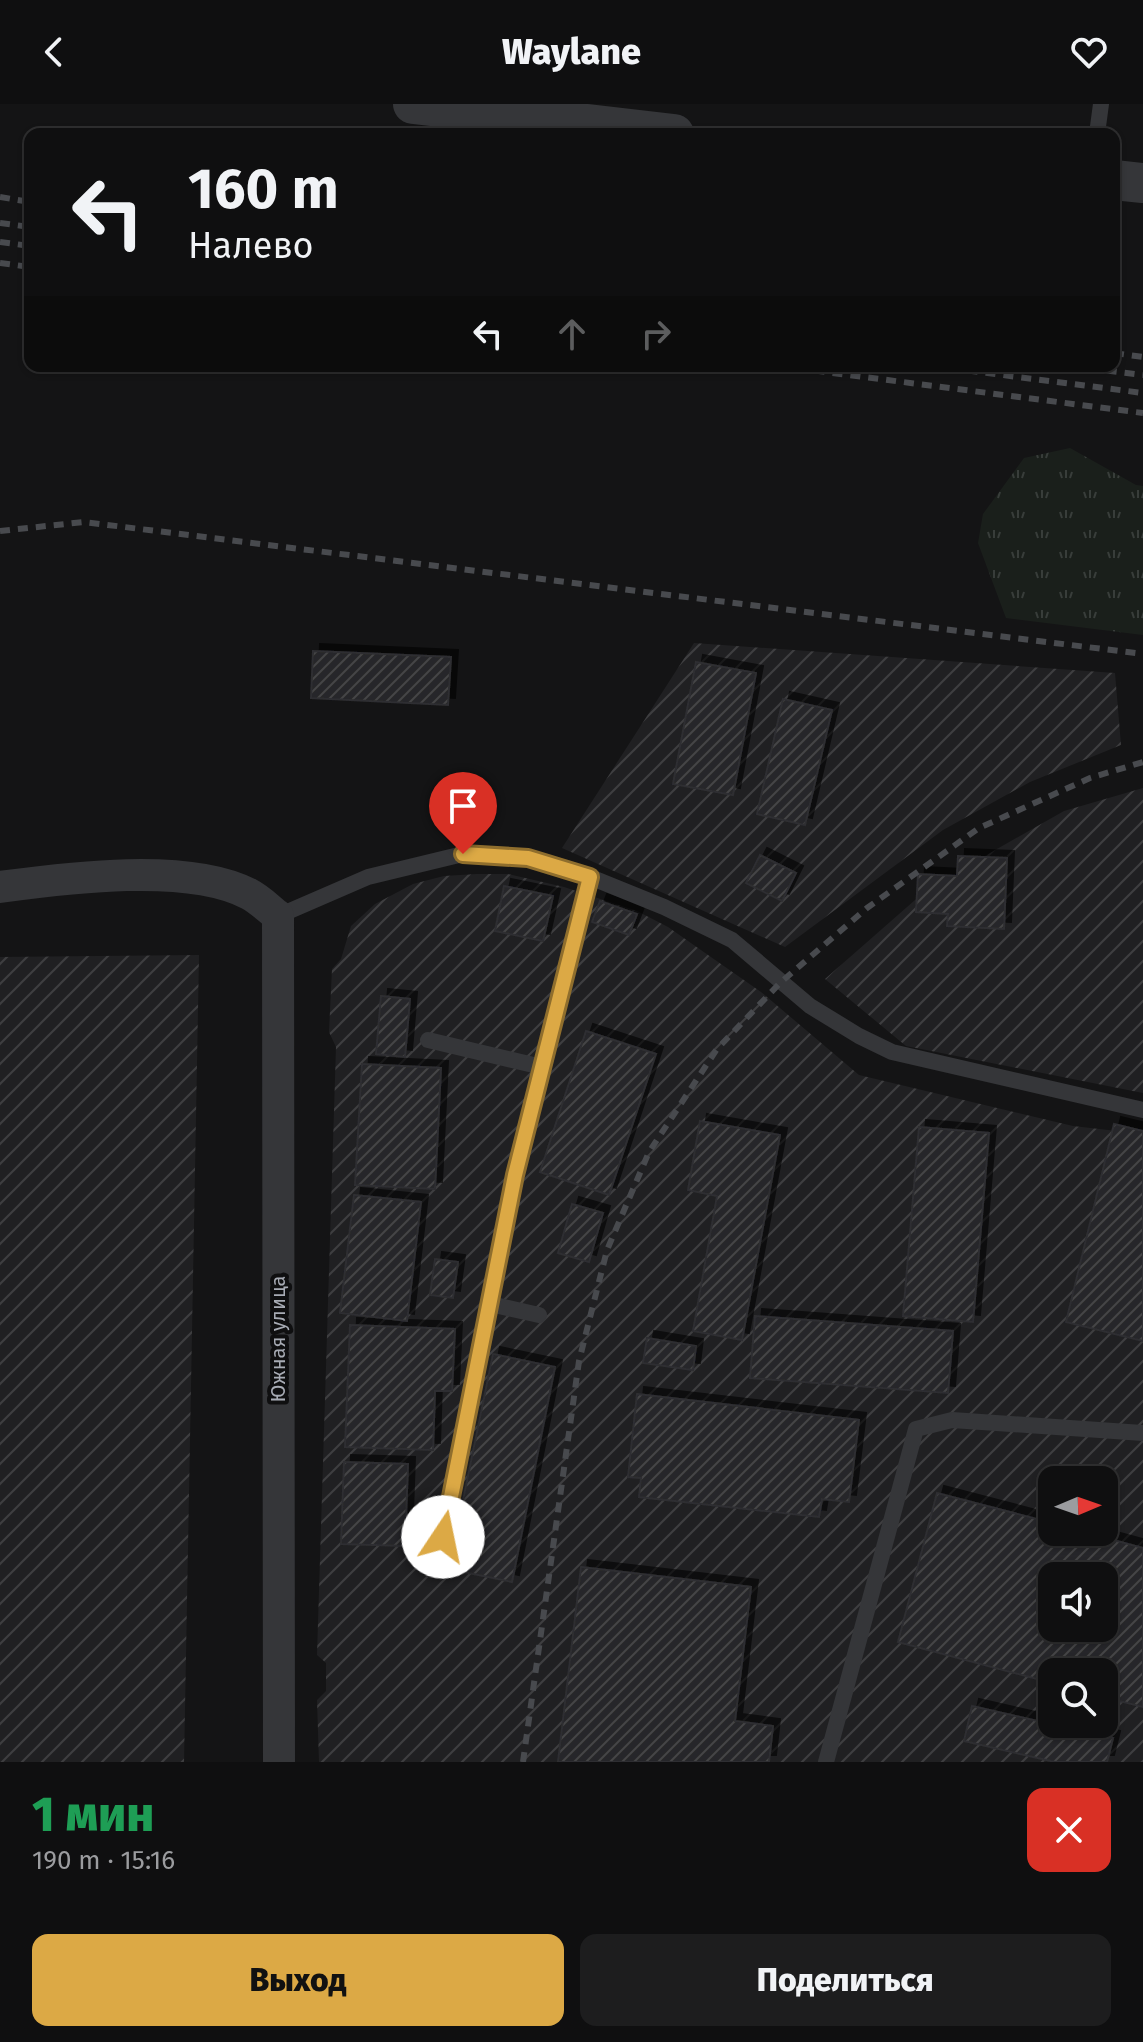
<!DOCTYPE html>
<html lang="ru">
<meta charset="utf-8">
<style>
:root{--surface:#0f0f10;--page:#1d1d1e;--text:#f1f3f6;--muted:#9b9c9f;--line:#2f2f30;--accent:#dca945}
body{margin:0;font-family:"Fira Sans",sans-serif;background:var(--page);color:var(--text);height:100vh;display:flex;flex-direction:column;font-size:30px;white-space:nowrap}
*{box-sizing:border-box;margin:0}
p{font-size:26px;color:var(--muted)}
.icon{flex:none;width:44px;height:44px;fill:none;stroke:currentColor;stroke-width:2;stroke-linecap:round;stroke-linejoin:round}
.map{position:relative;height:1658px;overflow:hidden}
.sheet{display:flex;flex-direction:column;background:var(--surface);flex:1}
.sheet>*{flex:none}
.top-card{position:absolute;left:24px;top:24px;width:1096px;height:244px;border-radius:16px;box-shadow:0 2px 6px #0004,0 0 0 2px var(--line);background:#0f0f10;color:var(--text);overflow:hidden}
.needle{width:52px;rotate:88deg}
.tools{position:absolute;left:1038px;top:1362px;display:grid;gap:16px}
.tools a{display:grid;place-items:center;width:80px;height:80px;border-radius:16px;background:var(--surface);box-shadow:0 2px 6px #0004,0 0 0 2px var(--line);font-size:40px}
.pin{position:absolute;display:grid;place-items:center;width:68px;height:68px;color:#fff;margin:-82px -34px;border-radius:50% 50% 50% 0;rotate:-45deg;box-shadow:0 0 8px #0007}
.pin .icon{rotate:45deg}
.me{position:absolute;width:88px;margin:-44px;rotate:11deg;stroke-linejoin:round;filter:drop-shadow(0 0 6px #0008)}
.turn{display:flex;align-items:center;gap:28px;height:168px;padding:0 32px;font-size:36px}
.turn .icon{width:104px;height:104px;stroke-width:2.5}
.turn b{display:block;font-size:56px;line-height:68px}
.lanes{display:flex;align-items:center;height:76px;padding:0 32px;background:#0003;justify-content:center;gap:40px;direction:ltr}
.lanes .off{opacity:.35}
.round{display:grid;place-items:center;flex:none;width:84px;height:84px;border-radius:16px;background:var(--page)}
.head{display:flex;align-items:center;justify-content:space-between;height:136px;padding:0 32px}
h1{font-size:48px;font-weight:800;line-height:60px;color:#1e9e55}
.cta{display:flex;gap:16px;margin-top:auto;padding:16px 32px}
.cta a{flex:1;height:92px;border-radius:16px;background:var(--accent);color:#111;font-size:32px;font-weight:800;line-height:92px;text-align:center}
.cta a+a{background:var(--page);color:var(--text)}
header{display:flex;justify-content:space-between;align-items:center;height:104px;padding:0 32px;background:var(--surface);font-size:36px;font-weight:800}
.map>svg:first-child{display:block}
.industrial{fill:url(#industrial-furrows);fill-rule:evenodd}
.grass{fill:url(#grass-tufts)}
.building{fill:url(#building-hatch);stroke:#2e2e31;stroke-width:2;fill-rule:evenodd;filter:url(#shadow)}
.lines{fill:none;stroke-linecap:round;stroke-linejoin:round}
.service{stroke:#353639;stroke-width:16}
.minor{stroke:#353639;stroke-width:32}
.tertiary{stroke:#353639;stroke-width:40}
.rail{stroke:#484a4e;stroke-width:6;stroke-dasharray:10 8;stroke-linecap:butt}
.route-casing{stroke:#8f6e2d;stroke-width:20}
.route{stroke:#dca945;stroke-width:14}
.labels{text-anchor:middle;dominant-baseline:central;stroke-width:8;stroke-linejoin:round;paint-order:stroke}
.street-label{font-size:20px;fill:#a7abb4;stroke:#0f0f10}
</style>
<header><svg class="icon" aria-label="back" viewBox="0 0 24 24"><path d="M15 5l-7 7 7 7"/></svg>Waylane<svg class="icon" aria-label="heart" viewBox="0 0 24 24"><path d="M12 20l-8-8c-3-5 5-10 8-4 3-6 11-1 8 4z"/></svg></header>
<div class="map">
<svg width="1143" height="1658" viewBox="0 0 1143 1658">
<defs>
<pattern id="industrial-furrows" width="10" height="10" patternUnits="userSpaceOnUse" patternTransform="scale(2)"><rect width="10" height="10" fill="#202022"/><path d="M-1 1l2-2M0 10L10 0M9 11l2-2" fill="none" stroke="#3e3e40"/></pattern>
<pattern id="grass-tufts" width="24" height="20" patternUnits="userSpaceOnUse" patternTransform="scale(2)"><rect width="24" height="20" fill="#1a1f1b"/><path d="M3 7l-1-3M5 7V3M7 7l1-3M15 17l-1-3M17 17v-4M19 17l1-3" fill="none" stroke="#383d3a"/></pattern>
<pattern id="building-hatch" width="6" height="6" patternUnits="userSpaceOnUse" patternTransform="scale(2)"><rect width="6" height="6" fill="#272729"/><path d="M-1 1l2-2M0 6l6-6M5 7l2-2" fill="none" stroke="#444446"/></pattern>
<filter id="shadow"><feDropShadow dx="7" dy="-7" stdDeviation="0" flood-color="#0009"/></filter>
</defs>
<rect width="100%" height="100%" fill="#141415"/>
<!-- industrial -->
<g class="industrial">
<path d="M694,539L1115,569L1121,641L1030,678L943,726L785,843L562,744Z"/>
<path d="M1143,684V989L906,942L825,875L931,782L957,772L958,752L983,753L1064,707Z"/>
<path d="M477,770H508L564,783L637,807L668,823L761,888L859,971L1073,1022L1143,1030V1658H319L317,1596L326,1587V1559L317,1551L336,943L329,928L332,865L341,855L351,822L375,800L413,780L444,772ZM1052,1376H1104V1428H1052ZM1052,1472H1104V1524H1052ZM1052,1568H1104V1620H1052Z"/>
<path d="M199,851L184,1658H0V853Z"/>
</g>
<!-- grass -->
<path class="grass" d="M1070,344L1136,381L1143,382V531L1006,514L978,439L983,410L1024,354Z"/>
<!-- building -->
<g class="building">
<path d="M313,547L451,553L448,601L311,594Z"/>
<path d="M696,558L756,569L733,691L673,680Z"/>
<path d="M783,595L832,606L805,721L757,710Z"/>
<path d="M760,751L796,769L782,797L746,779Z"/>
<path d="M958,752L1007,754L1004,825L947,822L948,810L916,808L918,770L957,772Z"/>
<path d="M504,782L553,792L543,837L495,827Z"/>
<path d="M600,797L637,810L629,831L592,818Z"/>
<path d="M381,892L410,895L405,953L376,950Z"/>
<path d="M586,927L656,950L609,1091L540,1068Z"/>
<path d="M362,960L441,964L435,1085L355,1081Z"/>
<path d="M700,1017L780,1031L742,1236L693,1227L717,1092L688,1086Z"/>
<path d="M1114,1020L1143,1027V1237L1066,1218Z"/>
<path d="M919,1023L989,1029L973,1218L903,1212Z"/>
<path d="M354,1091L421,1098L407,1217L340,1209Z"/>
<path d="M572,1100L603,1109L589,1158L558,1149Z"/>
<path d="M435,1155L458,1158L453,1194L430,1191Z"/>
<path d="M755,1212L953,1227L948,1289L750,1274Z"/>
<path d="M350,1221L455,1225L452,1287H435L433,1346L345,1343Z"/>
<path d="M647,1234L696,1242L693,1266L643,1259Z"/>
<path d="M493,1250L555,1263L512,1478L449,1465Z"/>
<path d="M637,1290L859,1316L849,1398L822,1395L819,1413L639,1393L641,1374L628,1373Z"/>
<path d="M344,1358L408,1360L405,1442L341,1440Z"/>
<path d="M937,1389L1052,1419V1428H1084L1143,1444V1603L1104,1593V1568H1052V1579L898,1538ZM1052,1472H1104V1524H1052Z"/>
<path d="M581,1463L751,1483L735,1617L773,1622L769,1658H558Z"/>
<path d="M972,1602L1113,1634L1107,1658H1055L964,1637Z"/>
</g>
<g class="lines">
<!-- service -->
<g class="service">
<path d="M1097,30L1101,0"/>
<path d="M278,812L368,773L463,750L528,754L590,773L664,803L732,836L810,902L859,932L892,948L1143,1006"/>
<path d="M428,936L542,963"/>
<path d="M490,1200L539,1211"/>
<path d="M437,1462L515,1071L590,773"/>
<path d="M826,1658L916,1325L952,1316L1143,1329"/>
</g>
<!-- minor -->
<path class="minor" d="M0,783C67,774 188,758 249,790C259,795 269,805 278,812L279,1658"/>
<!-- tertiary -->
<g class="tertiary">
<path d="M413,0L674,30"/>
<path d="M1114,76L1143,79"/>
</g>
<!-- rail -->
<g class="rail">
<path d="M0,93L30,98"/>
<path d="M0,119L30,123"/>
<path d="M0,138L30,142"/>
<path d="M0,159L30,163"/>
<path d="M1114,249L1143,253"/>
<path d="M779,262L1143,309"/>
<path d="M932,262L1143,289"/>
<path d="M1071,262L1143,271"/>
<path d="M0,427L84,418L1143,550"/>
<path d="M523,1658L579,1257L607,1146L649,1048L717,945L781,878L867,804L979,724L1090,674L1143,658"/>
</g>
</g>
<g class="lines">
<!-- route casing -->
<g class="route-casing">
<path id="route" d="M443,1433L515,1071L590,773L528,754L463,750"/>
</g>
<!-- route -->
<use href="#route" class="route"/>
</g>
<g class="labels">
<!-- street labels -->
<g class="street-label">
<text transform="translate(278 1235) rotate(-90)">Южная улица</text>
</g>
</g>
</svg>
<div class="tools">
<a><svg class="needle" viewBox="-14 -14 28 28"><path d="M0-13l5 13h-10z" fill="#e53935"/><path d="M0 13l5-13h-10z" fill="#9b9c9f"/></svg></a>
<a><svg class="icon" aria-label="sound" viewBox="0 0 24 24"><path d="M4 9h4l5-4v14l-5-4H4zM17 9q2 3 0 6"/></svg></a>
<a><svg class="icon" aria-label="search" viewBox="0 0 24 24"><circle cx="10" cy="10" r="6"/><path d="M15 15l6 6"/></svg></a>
</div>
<div class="pin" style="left:463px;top:750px;background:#d93025"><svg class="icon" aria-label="arrive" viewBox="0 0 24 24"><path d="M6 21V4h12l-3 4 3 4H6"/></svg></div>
<svg class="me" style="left:443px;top:1433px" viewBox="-20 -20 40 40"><circle r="19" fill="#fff"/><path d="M0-13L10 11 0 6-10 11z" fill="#dca945"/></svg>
<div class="top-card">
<div class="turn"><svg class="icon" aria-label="left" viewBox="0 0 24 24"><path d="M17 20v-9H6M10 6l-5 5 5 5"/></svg><div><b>160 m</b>Налево</div></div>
<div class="lanes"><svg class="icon" aria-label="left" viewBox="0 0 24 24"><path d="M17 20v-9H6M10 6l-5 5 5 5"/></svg><svg class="icon off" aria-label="ahead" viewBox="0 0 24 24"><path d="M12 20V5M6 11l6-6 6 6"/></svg><svg class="icon off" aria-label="right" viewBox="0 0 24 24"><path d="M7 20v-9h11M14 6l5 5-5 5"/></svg></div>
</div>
</div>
<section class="sheet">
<div class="head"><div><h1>1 мин</h1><p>190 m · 15:16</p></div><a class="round" style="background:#d93025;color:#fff"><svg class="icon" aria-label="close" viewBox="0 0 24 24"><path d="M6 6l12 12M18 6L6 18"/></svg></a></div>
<div class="cta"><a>Выход</a><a>Поделиться</a></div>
</section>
